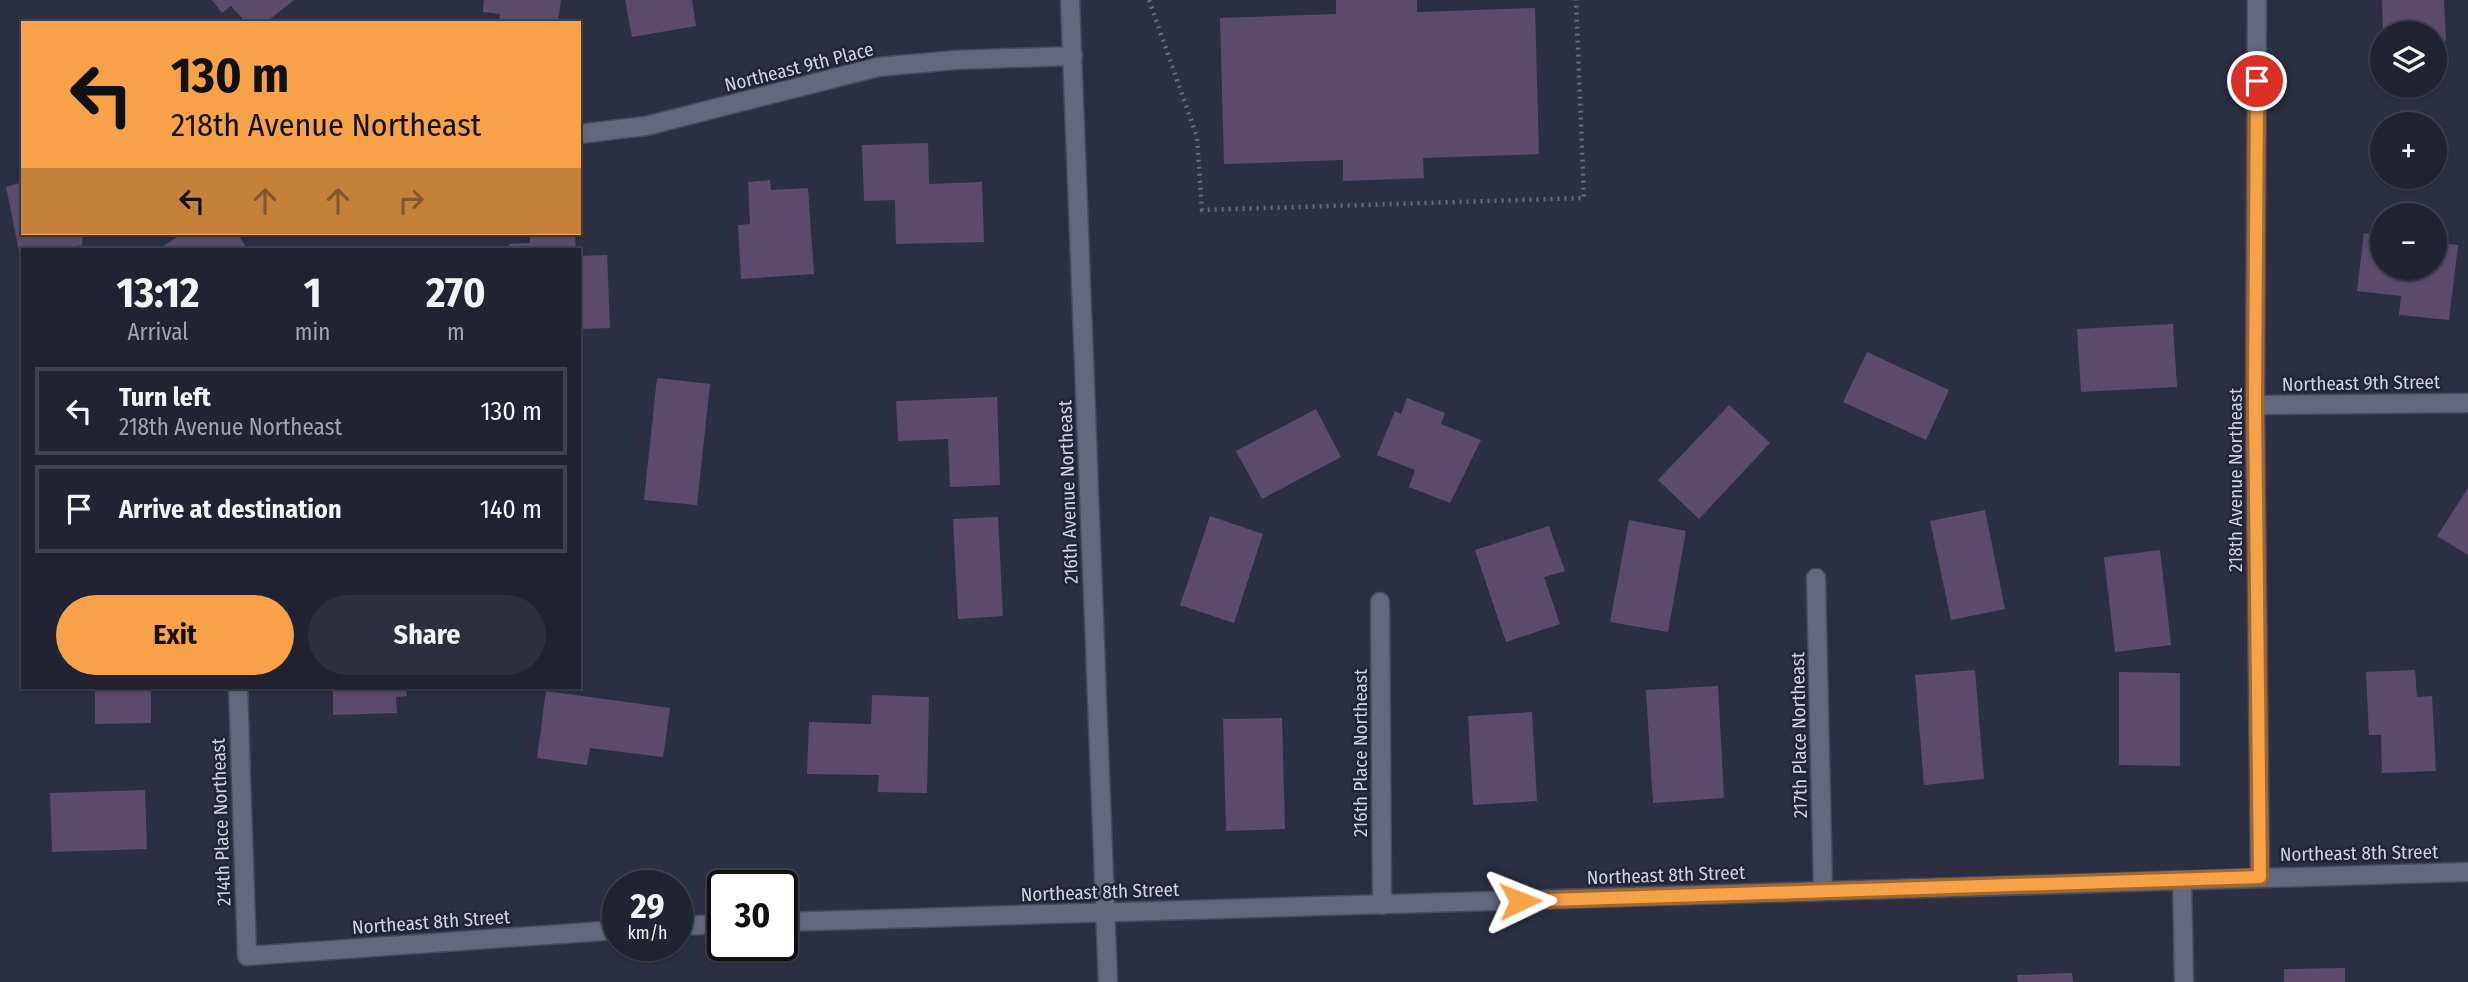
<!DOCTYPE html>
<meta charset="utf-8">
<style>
:root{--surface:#212332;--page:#2d2f3e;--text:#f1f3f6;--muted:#a2a4ac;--line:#3e404d;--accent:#f7a149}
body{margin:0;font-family:"Fira Sans Condensed",sans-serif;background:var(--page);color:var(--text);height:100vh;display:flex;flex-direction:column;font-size:26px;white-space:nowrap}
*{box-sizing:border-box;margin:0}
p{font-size:23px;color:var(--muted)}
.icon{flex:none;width:38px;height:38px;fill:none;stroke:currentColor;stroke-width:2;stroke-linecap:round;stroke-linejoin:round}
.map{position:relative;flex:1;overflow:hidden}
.details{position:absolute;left:21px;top:248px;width:560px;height:441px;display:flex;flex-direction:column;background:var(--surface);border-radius:0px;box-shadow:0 2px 5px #0004,0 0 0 2px var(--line)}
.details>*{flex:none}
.guide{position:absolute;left:21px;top:21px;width:560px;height:214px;border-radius:0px;box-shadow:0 2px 5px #0004,0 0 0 2px var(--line);background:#f7a149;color:#111;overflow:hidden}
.buttons{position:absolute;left:2370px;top:21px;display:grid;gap:14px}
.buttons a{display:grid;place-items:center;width:77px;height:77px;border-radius:50%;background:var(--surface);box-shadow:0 2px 5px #0004,0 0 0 2px var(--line);font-size:35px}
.speed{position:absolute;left:602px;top:870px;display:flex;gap:14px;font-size:35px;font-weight:700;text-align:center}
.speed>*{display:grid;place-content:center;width:91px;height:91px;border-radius:50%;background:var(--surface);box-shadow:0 2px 5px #0004,0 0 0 2px var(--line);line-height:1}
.speed small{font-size:18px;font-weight:400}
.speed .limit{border:4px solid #111;border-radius:10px;background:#fff;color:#111}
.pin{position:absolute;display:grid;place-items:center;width:60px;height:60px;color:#fff;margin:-30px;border:4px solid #fff;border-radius:50%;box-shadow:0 2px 7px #0007}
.me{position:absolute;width:77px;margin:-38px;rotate:88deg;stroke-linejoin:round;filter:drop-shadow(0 0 5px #0008)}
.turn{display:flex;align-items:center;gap:24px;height:147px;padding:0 35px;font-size:32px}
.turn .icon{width:91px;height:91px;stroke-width:2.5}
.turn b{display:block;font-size:49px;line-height:60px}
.lanes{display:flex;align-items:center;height:66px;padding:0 35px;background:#0003;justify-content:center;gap:35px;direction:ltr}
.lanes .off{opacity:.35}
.eta{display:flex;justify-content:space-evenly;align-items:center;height:119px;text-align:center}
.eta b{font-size:42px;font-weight:700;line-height:49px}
.button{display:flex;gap:14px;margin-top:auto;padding:14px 35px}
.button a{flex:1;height:80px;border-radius:42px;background:var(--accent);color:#111;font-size:28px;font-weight:700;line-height:80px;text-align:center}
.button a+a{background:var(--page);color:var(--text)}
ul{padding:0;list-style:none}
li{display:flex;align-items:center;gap:21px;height:88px;margin:0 14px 10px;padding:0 21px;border:4px solid var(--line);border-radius:0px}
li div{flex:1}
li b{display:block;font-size:26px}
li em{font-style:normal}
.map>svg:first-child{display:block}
.building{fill:#5b4c6c}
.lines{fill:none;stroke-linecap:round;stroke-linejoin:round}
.street-casing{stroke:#494b5b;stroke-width:21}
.secondary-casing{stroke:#494b5b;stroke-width:21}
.path{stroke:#66697a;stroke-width:4.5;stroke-dasharray:2 5;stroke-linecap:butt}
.street{stroke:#63687d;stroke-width:18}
.secondary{stroke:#63687d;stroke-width:18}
.route-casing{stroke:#a1692f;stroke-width:18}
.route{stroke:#f7a149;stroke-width:12}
.labels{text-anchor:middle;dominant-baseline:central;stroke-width:5;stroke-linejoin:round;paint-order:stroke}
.street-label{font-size:19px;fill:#d0d2de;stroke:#222537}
</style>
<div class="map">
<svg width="2468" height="982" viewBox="0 0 2468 982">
<rect width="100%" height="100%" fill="#2c2f42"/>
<!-- building -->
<g class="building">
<path d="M212,0H294L265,23H246L231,6L222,13Z"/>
<path d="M484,0H561L558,23H499L500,14L483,12Z"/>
<path d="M625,0H692L696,26L632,37Z"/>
<path d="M1336,0H1417V12L1535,8L1539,154L1423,158L1424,178L1343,181V160L1224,164L1220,18L1336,14Z"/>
<path d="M2382,0H2444L2446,41L2434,42V33H2383Z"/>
<path d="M928,143L929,184L982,182L984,242L896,244L895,200L864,201L862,145Z"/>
<path d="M770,180L771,190L808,188L814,274L741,279L738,225L750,224L748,182Z"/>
<path d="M23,182V233H83L82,245L52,250H23V255L20,256L6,187Z"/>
<path d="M184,233H237L248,250H157Z"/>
<path d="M529,233H575L576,250H509V244L530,243Z"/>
<path d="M2364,233L2382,236V268H2434V242L2458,245L2449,320L2399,315L2401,296L2357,291Z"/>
<path d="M607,255L610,328L579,329V256Z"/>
<path d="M2173,324L2177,387L2081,392L2077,329Z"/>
<path d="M1867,352L1949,390L1926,440L1843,402Z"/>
<path d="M657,378L710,384L697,505L644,500Z"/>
<path d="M997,397L1000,485L950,487L948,439L898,441L896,401Z"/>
<path d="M1407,398L1445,413L1441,424L1481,440L1450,503L1409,487L1415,470L1377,455L1395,411L1401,414Z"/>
<path d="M1729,405L1770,443L1699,519L1658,480Z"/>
<path d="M1316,409L1341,457L1262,499L1236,451Z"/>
<path d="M2468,488V555L2437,536Z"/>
<path d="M1985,510L2005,609L1951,620L1930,521Z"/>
<path d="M1210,516L1263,534L1234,623L1180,605Z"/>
<path d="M998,517L1003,616L958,619L953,519Z"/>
<path d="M1629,520L1686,531L1668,632L1610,622Z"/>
<path d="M1549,526L1565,571L1544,577L1560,624L1506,642L1475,550Z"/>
<path d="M2160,550L2171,645L2115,652L2104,557Z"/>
<path d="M1975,670L1984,779L1924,785L1915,675Z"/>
<path d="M2415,670L2417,697L2432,696L2436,771L2382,773L2381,735H2369L2366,672Z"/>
<path d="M2119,672L2180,673V766L2119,765Z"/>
<path d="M1718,686L1724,798L1653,803L1646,690Z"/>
<path d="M95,688H151V723L95,724Z"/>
<path d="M333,688H406L407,696L396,697L397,713L333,715Z"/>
<path d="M546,691L670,708L663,757L590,748L587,765L537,758Z"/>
<path d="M872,695L929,697L927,793L878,792L879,775L807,774L809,722L871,724Z"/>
<path d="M1532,712L1537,801L1473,805L1468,716Z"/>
<path d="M1282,718L1285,829L1226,831L1223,719Z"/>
<path d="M145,790L147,849L52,852L50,793Z"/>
<path d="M2345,968V982H2284V969Z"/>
<path d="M2072,973L2073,982H2018L2017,975Z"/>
</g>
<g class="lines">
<!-- street casing -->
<g class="street-casing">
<g id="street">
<path d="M2257,0L2255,405L2260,877"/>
<path d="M579,134L646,126L878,67L955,60L1073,56"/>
<path d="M2255,405L2468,403"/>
<path d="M1816,578L1823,891"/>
<path d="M1380,602L1382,905"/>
<path d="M238,688L247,956L618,930"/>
<path d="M2182,881L2184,982"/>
<path d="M782,922L2468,872"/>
<path d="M677,926L723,924"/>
</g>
</g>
<!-- secondary casing -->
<g class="secondary-casing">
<path id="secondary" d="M1070,0L1108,982"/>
</g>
<!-- path -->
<path class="path" d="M1149,0L1197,137L1202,210L1584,198L1576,0"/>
<!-- street -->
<use href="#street" class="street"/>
<!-- secondary -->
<use href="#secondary" class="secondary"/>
</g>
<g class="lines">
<!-- route casing -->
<g class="route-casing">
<path id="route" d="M1520,901L2260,877L2255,405L2257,81"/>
</g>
<!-- route -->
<use href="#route" class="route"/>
</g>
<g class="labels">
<!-- street labels -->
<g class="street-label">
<text transform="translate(799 67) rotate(-14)">Northeast 9th Place</text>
<text transform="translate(2361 383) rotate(-1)">Northeast 9th Street</text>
<text transform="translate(2235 480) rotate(-90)">218th Avenue Northeast</text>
<text transform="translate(1068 492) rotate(-92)">216th Avenue Northeast</text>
<text transform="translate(1799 735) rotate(-91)">217th Place Northeast</text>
<text transform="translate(1360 753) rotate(-90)">216th Place Northeast</text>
<text transform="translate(221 822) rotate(-92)">214th Place Northeast</text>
<text transform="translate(2359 853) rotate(-1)">Northeast 8th Street</text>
<text transform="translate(1666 875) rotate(-2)">Northeast 8th Street</text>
<text transform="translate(1100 892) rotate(-2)">Northeast 8th Street</text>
<text transform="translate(431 922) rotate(-4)">Northeast 8th Street</text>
</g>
</g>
</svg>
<div class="buttons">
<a><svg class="icon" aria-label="layers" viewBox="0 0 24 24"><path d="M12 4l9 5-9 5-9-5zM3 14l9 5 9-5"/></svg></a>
<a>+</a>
<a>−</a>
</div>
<div class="speed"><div>29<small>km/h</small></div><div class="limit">30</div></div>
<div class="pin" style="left:2257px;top:81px;background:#d93025"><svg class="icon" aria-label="arrive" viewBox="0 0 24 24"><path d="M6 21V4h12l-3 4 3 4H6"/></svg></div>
<svg class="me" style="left:1520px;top:901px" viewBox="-20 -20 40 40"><path d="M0-17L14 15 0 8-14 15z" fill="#f7a149" stroke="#fff" stroke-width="4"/></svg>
<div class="guide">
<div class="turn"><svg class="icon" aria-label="left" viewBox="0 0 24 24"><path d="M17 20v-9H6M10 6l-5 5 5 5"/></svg><div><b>130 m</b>218th Avenue Northeast</div></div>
<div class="lanes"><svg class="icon" aria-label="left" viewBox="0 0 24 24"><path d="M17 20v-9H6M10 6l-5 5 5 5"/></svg><svg class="icon off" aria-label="ahead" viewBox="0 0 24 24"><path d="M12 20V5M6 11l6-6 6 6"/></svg><svg class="icon off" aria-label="ahead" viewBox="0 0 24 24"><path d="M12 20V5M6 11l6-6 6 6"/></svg><svg class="icon off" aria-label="right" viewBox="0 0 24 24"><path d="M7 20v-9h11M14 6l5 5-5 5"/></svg></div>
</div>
<section class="details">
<div class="eta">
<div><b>13:12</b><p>Arrival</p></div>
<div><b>1</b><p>min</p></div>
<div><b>270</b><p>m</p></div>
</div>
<ul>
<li><svg class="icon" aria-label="left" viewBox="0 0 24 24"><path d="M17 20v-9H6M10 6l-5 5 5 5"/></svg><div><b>Turn left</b><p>218th Avenue Northeast</p></div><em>130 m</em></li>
<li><svg class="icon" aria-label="arrive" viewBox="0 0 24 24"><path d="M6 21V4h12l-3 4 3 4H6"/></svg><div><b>Arrive at destination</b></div><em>140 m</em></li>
</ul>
<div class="button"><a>Exit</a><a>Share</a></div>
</section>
</div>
